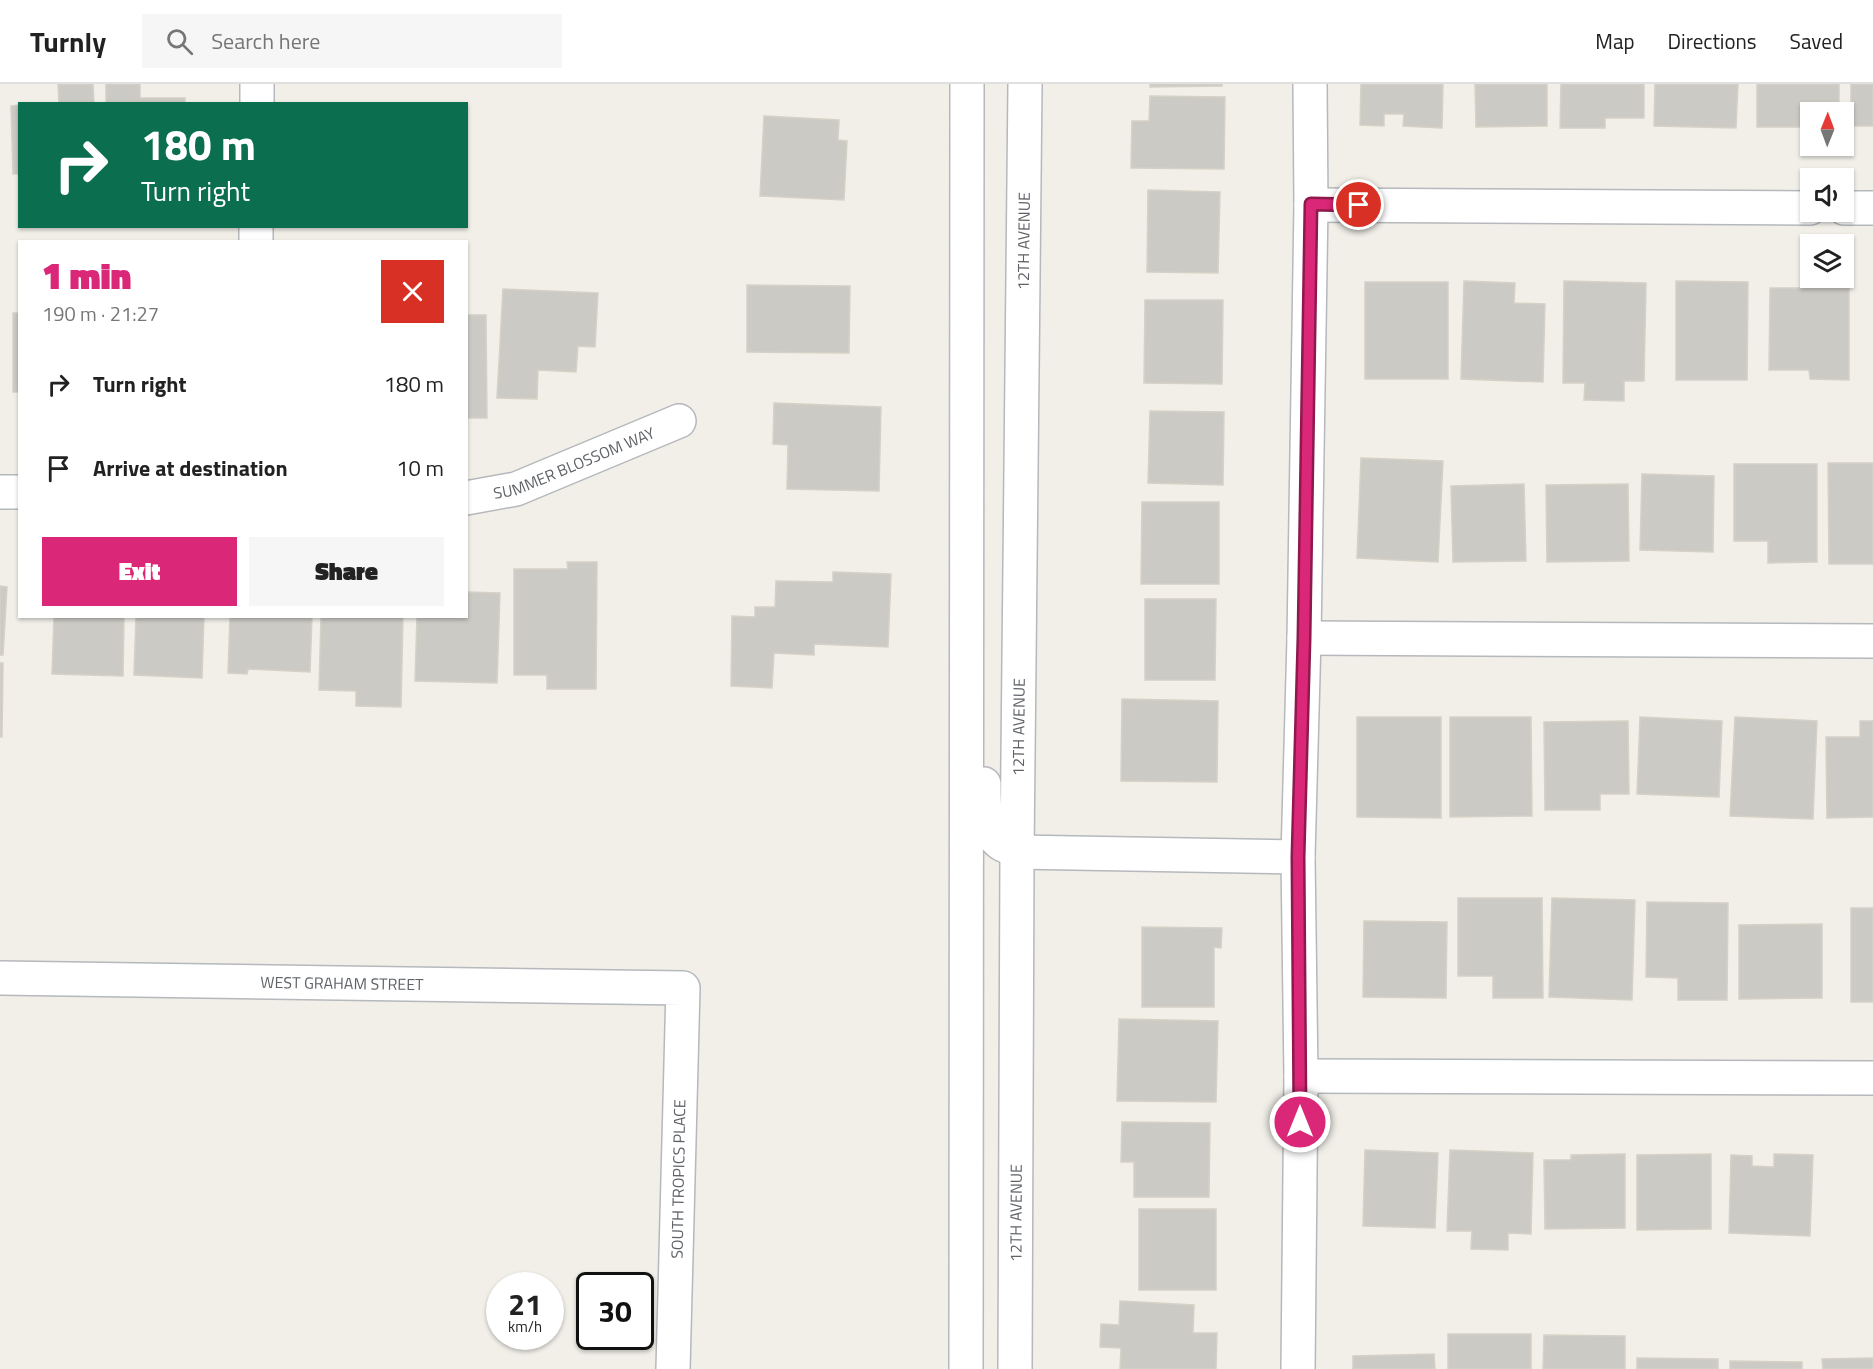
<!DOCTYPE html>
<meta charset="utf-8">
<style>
:root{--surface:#fff;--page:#f6f6f6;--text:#222;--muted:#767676;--line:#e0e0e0;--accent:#db2777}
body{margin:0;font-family:"Titillium Web",sans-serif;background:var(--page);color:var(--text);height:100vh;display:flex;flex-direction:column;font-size:22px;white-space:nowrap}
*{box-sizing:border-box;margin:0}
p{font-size:20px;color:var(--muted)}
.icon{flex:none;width:33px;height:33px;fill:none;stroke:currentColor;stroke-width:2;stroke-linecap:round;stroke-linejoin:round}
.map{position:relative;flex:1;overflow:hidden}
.drawer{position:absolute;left:18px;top:156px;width:450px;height:378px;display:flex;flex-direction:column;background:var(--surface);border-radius:0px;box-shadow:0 2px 4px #0004}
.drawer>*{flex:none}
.top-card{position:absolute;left:18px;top:18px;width:450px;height:126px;border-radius:0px;box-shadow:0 2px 4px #0004;background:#0b6e4f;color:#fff;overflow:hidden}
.needle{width:39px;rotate:1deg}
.tools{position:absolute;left:1800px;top:18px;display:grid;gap:12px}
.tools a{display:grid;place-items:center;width:54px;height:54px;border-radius:0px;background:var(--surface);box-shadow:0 2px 4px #0004;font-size:30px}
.speed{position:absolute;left:486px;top:1188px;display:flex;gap:12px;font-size:30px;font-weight:700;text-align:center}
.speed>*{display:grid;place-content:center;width:78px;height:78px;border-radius:50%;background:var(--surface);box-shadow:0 2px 4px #0004;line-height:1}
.speed small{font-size:15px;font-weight:400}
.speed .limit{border:3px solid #111;border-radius:9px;background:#fff;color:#111}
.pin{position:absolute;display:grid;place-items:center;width:51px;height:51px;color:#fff;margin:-26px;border:3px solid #fff;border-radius:50%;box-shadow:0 2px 6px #0007}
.me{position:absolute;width:66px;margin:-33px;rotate:0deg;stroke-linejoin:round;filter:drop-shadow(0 0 4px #0008)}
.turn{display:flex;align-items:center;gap:21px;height:126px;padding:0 24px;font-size:27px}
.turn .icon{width:78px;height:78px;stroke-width:2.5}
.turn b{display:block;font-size:42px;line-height:51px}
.round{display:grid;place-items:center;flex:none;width:63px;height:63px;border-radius:0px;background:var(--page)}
.headline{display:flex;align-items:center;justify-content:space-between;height:102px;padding:0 24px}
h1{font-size:36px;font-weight:800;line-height:45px;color:var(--accent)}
.action{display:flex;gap:12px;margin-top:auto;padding:12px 24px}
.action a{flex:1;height:69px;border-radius:0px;background:var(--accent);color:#fff;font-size:24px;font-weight:800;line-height:69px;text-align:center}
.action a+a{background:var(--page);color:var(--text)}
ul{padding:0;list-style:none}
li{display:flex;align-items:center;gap:18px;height:84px;padding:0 24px}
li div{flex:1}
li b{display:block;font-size:22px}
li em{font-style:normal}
header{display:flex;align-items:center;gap:36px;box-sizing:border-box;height:84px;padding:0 30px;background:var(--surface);border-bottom:2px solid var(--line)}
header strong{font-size:28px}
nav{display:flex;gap:33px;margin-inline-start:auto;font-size:21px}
.search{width:420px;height:54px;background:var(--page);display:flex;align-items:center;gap:15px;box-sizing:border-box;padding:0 21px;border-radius:0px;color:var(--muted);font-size:22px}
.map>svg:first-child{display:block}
.building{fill:#cccac5;stroke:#d6d1c6;stroke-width:1.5}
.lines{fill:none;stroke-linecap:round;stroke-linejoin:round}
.minor-casing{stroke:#b5b8bc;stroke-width:36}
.tertiary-casing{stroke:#b5b8bc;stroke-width:36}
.minor{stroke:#fff;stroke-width:33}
.tertiary{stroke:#fff;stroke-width:33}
.route-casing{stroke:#8e194d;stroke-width:15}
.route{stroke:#db2777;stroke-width:10}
.labels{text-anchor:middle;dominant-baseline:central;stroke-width:4.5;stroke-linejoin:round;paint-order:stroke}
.street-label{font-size:16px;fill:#5f6368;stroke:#fff}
</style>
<header>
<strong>Turnly</strong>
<div class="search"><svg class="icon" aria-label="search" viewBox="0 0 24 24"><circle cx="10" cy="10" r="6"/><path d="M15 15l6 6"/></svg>Search here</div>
<nav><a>Map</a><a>Directions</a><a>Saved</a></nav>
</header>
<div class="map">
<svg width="1873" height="1285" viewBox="0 0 1873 1285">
<rect width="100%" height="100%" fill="#f1efe8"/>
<!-- building -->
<g class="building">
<path d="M58,0H93L94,20H59Z"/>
<path d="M106,0H140V14H185V20H106Z"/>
<path d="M1150,0H1222V2L1150,3Z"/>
<path d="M1361,0H1443L1442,44L1403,42L1404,30H1384V42L1360,41Z"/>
<path d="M1475,0H1547V42L1476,43Z"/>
<path d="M1561,0H1644V34H1605V44H1560Z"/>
<path d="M1655,0H1738L1736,44L1654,42Z"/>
<path d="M1757,0H1839V23H1808V43H1757Z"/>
<rect x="1851" y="0" width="22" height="42"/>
<path d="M1150,12L1225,13L1224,85L1131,84L1132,37H1149Z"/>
<path d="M20,21V90H13L11,22Z"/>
<path d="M764,32L839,36L838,56L847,57L844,116L760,112Z"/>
<path d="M1148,106L1220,108L1218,189L1147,188Z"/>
<path d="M1464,197L1515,199L1514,219L1545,220L1543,298L1461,295Z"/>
<path d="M1564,197L1646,199L1644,297H1624V317L1584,316L1585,299H1563Z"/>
<path d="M1676,197L1748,198L1747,296H1676Z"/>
<rect x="1365" y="198" width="83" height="97"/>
<path d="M747,201L850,202L849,269L747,268Z"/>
<path d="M1770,204H1849V296L1810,295L1809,286H1769Z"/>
<path d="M503,205L598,209L595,263L578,262L576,288L538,286L537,315L497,314Z"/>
<path d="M1145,216H1223L1222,300L1144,299Z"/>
<rect x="13" y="229" width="7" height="79"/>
<path d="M466,231H486L487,334H466Z"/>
<path d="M774,319L881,323L879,407L787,405L788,361L773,360Z"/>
<path d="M1150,327L1224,328L1223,401L1148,399Z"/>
<path d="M1361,374L1443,377L1438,478L1357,474Z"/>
<path d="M1828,379H1873V480H1829Z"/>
<path d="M1734,380H1817V478L1768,479V457H1734Z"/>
<path d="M1642,390L1714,392L1713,468L1640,466Z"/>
<path d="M1524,400L1526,477L1453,478L1451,402Z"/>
<path d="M1628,400L1629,477L1547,478L1546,401Z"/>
<path d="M1142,418H1219V500H1141Z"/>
<path d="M567,478H597L596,605H547V591H514V485H568Z"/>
<path d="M833,488L891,490L888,563L814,560V571L774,569L772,604L731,602L732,532L755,533V523H775L776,497L833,498Z"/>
<path d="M0,502L7,503L3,571H0Z"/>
<path d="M466,508L500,509L497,599L415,597L417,532H466Z"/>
<path d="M1145,515H1216L1215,596H1145Z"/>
<path d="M54,532H124L123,592L52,590Z"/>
<path d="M136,532H204L202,594L134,591Z"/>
<path d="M230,532H312L310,588L248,585L247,590L228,589Z"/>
<path d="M321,532H403L401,623L356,622V607L319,606Z"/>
<path d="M0,579H3L2,653H0Z"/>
<path d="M1122,615L1218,617L1217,698L1121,697Z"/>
<path d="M1357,633H1441V734L1357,733Z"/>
<path d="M1450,633H1531L1532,732L1450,733Z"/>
<path d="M1640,633L1722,637L1719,713L1637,710Z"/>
<path d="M1735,633L1817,637L1813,735L1730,732Z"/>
<path d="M1628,637L1629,710H1600V726H1545L1544,638Z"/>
<path d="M1860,637H1873V733L1827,734L1826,653H1860Z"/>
<path d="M1458,814H1542L1543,914H1493V892H1458Z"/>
<path d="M1552,814L1635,816L1632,916L1549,913Z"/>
<path d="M1647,818L1728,819L1727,916H1678V894L1646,893Z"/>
<rect x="1851" y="824" width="22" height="94"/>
<path d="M1364,837L1447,838L1446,914L1363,913Z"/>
<path d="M1822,840V914L1739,915V841Z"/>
<path d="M1142,843L1222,844L1221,864L1214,863V923H1142Z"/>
<path d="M1119,935L1218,937L1216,1018L1117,1017Z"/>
<path d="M1122,1038L1210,1039L1209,1113H1134V1078H1121Z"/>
<path d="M1365,1066L1438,1069L1435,1144L1363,1142Z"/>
<path d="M1450,1066L1533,1069L1531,1150L1508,1149V1166L1471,1165L1472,1147H1447Z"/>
<path d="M1625,1070V1144L1545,1145L1544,1076H1571V1071Z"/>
<path d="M1711,1070V1145L1637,1146V1071Z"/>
<path d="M1774,1070L1813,1071L1810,1152L1729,1149L1731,1071L1752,1072V1082L1774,1083Z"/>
<rect x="1139" y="1125" width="77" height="81"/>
<path d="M1120,1217L1194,1221L1193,1249H1217L1216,1285H1120L1121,1264L1100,1263L1101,1240L1119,1241Z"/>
<rect x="1448" y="1250" width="83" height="35"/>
<path d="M1544,1251L1625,1252V1285H1543Z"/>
<path d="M1434,1270L1435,1285H1353V1272Z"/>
<path d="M1637,1274L1718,1275V1285H1637Z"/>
<path d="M1873,1274V1285H1823L1822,1275Z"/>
<path d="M1730,1277L1802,1278V1285H1730Z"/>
</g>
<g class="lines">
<!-- minor casing -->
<g class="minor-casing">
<g id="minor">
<path d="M257,20V0"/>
<path d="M1311,121L1810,124"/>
<path d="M1844,124H1873"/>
<path d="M256,158V142"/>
<path d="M0,408H20"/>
<path id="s1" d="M466,414L516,405L679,337"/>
<path d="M1304,554L1873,557"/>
<path d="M1017,768L1298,773"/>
<path id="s2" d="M0,894L683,904L673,1285"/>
<path d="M1301,992L1873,994"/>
<path d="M1298,1285L1301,992L1298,773L1304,554L1311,121L1310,0"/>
</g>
</g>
<!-- tertiary casing -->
<g class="tertiary-casing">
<g id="tertiary">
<path d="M984,700C984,719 983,746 1000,759C1005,762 1012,765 1017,768"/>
<path d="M966,1285L967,0"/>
<path id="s3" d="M1015,1285L1017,768L1025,0"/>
</g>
</g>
<!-- minor -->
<use href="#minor" class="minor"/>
<!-- tertiary -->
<use href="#tertiary" class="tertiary"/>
</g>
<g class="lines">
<!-- route casing -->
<g class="route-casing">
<path id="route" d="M1300,1038L1298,773L1304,554L1311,120L1359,121"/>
</g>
<!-- route -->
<use href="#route" class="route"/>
</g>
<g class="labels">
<!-- street labels -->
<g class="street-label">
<text stroke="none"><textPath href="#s3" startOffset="1128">12TH AVENUE</textPath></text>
<text stroke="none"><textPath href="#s1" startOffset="114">SUMMER BLOSSOM WAY</textPath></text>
<text stroke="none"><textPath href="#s3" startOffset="642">12TH AVENUE</textPath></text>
<text stroke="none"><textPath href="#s2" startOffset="342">WEST GRAHAM STREET</textPath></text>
<text transform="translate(678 1095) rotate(-89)">SOUTH TROPICS PLACE</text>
<text stroke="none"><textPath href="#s3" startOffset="156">12TH AVENUE</textPath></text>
</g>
</g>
</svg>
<div class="tools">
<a><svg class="needle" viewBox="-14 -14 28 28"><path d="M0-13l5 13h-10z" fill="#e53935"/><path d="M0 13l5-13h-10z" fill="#767676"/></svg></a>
<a><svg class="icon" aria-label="sound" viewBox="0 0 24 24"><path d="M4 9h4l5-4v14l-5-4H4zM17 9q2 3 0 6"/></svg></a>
<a><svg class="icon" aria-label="layers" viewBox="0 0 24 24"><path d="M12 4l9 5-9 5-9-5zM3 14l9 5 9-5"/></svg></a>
</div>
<div class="speed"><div>21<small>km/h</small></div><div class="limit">30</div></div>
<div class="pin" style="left:1359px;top:121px;background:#d93025"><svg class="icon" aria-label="arrive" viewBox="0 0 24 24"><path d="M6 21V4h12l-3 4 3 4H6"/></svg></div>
<svg class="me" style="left:1300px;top:1038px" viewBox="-20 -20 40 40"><circle r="17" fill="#db2777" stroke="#fff" stroke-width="3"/><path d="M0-11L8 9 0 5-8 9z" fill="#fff"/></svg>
<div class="top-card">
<div class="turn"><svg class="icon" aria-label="right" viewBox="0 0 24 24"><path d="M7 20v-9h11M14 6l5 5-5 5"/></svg><div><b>180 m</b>Turn right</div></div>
</div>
<section class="drawer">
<div class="headline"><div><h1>1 min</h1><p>190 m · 21:27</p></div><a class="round" style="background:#d93025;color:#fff"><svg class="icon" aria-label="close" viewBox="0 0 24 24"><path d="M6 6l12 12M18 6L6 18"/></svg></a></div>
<ul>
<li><svg class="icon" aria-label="right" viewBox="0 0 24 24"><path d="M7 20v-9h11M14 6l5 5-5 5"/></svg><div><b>Turn right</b></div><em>180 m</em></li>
<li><svg class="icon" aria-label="arrive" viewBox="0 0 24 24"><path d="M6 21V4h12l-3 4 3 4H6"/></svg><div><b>Arrive at destination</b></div><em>10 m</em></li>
</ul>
<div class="action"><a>Exit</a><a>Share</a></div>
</section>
</div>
